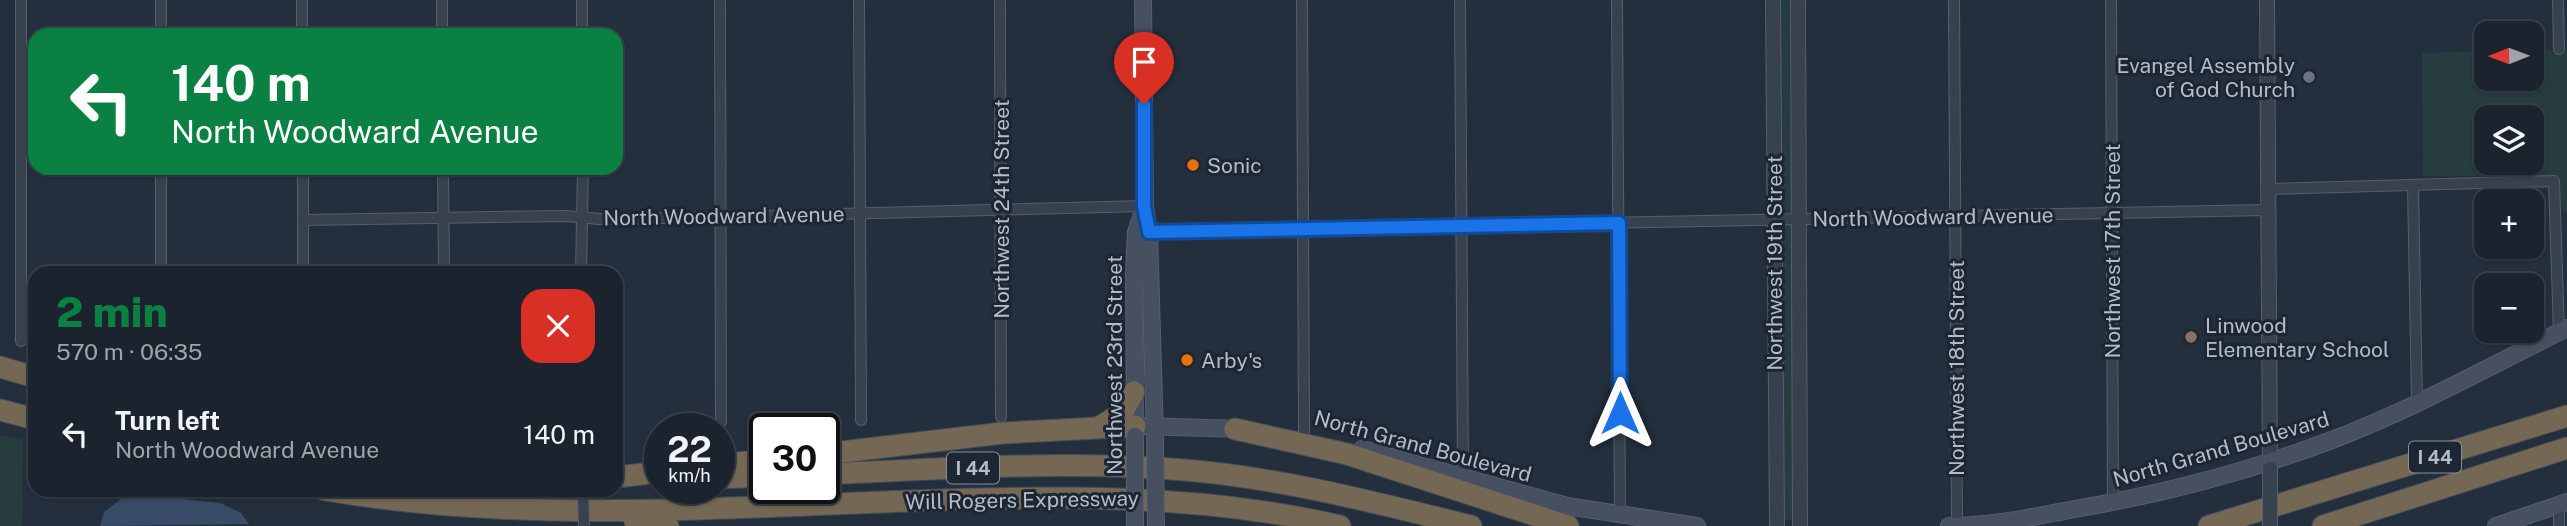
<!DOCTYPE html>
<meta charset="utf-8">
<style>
:root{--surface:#1b232e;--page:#242b36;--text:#f1f3f6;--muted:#a0a4aa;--line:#39404a;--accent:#0b8043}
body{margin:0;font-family:"Public Sans",sans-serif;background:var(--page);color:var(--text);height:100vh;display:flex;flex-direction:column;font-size:26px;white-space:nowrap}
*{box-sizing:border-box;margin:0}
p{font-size:23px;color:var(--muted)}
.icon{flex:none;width:38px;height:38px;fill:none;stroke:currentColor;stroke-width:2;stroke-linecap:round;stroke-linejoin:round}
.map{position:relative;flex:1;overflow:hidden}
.side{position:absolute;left:28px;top:266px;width:595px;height:231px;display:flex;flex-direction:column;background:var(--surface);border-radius:21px;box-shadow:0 2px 5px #0004,0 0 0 2px var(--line)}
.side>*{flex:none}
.hud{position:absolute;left:28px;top:28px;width:595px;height:147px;border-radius:21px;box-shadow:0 2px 5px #0004,0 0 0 2px var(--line);background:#0b8043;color:#fff;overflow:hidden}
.needle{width:46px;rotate:269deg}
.tools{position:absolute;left:2474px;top:21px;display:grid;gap:14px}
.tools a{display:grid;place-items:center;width:70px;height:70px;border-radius:14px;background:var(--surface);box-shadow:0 2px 5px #0004,0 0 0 2px var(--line);font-size:35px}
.speed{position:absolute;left:644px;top:413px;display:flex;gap:14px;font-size:35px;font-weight:700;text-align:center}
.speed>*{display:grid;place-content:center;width:91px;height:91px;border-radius:50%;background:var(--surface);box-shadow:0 2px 5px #0004,0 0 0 2px var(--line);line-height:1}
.speed small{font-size:18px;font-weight:400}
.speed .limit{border:4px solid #111;border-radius:10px;background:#fff;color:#111}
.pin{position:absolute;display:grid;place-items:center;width:60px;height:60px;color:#fff;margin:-72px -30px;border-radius:50% 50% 50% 0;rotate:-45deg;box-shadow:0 0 7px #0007}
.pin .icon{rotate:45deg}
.me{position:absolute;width:77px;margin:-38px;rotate:0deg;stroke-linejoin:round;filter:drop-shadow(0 0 5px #0008)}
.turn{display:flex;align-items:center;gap:24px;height:147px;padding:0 28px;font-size:32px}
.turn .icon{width:91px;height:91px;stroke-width:2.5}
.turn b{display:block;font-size:49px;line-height:60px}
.round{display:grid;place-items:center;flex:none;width:74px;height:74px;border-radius:21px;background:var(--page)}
.overview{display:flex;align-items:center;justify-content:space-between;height:119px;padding:0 28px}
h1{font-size:42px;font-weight:800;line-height:52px;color:var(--accent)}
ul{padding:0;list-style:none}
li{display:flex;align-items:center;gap:21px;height:98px;padding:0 28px}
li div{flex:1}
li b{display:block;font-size:26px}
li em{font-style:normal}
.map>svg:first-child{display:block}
.green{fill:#263c3f;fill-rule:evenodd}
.water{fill:#394c67}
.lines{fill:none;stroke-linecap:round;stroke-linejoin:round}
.minor-casing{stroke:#565f6c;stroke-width:12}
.tertiary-casing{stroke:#565f6c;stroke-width:16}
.secondary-casing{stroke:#565f6c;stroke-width:18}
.motorway-casing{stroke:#434c59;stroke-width:23}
.minor{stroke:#38414e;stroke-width:10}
.tertiary{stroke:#38414e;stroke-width:14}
.secondary{stroke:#465061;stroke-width:16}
.motorway{stroke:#746855;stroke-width:21}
.minor-bridge-casing{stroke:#565f6c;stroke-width:12;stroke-linecap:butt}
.tertiary-bridge-casing{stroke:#565f6c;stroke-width:16;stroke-linecap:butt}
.secondary-bridge-casing{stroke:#565f6c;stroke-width:18;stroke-linecap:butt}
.minor-bridge{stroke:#38414e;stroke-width:10}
.tertiary-bridge{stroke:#38414e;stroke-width:14}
.secondary-bridge{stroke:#465061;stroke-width:16}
.route-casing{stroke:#114b97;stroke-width:18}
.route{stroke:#1a73e8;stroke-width:12}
.worship-dot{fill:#6b7280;stroke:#1d2633;stroke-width:2.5}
.food-dot{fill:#e8710a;stroke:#1d2633;stroke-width:2.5}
.education-dot{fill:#8d6e63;stroke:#1d2633;stroke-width:2.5}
.labels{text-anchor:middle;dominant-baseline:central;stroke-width:6;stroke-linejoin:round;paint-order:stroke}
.shield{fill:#1d2633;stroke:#878f9c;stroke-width:2}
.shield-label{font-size:19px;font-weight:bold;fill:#b4bcc9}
.poi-label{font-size:21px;fill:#b4bcc9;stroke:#1d2633;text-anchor:start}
.street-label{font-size:21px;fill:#b4bcc9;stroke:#1d2633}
</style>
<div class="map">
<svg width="2567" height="526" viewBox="0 0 2567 526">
<rect width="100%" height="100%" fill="#242f3e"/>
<!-- green -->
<g class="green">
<path d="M1778,0H1795L1792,214L1780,211Z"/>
<path d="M2567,50V213L2560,209L2559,176H2423L2422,53L2487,51V79H2532V51ZM2487,117H2532V163H2487Z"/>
<path d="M1784,224H1793L1792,521L1783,520L1780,229Z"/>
<path d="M0,435L23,440L22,526H0Z"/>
</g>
<!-- water -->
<path class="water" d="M133,490H160L183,499L220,503L241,513L249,524L100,526L104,512Z"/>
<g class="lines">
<!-- minor casing -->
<g class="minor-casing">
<g id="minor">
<path d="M21,0V341"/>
<path d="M161,0V35"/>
<path d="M302,0V35"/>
<path d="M442,0V35"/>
<path d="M582,0V35"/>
<path d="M720,0L721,422"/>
<path d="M859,0L861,420"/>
<path d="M1000,0L1001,417"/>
<path d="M1302,0L1304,434"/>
<path d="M1460,0L1463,478"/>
<path d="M1617,0L1620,517"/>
<path d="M1954,0L1957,526"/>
<path d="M2111,0L2113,503"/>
<path d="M2558,0L2559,49"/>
<path d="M161,168V273"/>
<path d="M303,168V273"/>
<path d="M443,168L444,273"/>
<path d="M2413,186L2417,404"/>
<path d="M2268,189L2554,181L2559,332"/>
<path d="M303,220L565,216L600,219L720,217L1145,206"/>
<path d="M1144,232L2268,210"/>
<path d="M581,273L583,168"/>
<path d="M2559,526V504"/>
</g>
</g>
<!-- tertiary casing -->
<g class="tertiary-casing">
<g id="tertiary">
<path d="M1773,0L1777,526"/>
<path d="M1798,0L1800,526"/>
<path d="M2267,0L2270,469"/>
</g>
</g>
<!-- secondary casing -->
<g class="secondary-casing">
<g id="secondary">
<path d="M1143,0L1145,206L1149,232L1155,435"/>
<path d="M1135,426L1244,429"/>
<path d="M1135,436L1134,273L1136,232L1144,209"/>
<path d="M1362,449L1567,506L1697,526"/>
<path d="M1949,526C1991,526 2033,517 2075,509C2162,494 2250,471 2332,440C2413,409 2489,367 2567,328"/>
<path d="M2496,526L2567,502"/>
</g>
</g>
<!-- motorway casing -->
<g class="motorway-casing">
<g id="motorway">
<path d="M0,367L35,377"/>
<path d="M0,410L35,419"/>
<path d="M1101,426L1122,413L1134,392"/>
<path d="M1235,429L1347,454L1568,526"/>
<path d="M824,454L1003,433L1135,426"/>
<path d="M719,465L765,460"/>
<path d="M824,474C945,469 1065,460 1185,470C1282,478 1377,503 1471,526"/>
<path d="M616,477L660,472"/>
<path d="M721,478L765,476"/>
<path d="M325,490C519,523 714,508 909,501C1054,496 1197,493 1340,526"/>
<path d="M634,519L668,526"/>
<path d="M2209,526L2567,416"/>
<path d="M2323,526L2567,448"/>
</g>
</g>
<!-- minor -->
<use href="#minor" class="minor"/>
<!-- tertiary -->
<use href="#tertiary" class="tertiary"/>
<!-- secondary -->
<use href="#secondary" class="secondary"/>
<!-- motorway -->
<use href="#motorway" class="motorway"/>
<!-- minor-bridge casing -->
<g class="minor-bridge-casing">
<path id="minor-bridge" d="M583,490L584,526"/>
</g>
<!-- tertiary-bridge casing -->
<g class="tertiary-bridge-casing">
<path id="tertiary-bridge" d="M2270,469V526"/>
</g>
<!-- secondary-bridge casing -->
<g class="secondary-bridge-casing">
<g id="secondary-bridge">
<path d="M1135,436V526"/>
<path d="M1155,437L1156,526"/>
</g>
</g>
<!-- minor-bridge -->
<use href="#minor-bridge" class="minor-bridge"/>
<!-- tertiary-bridge -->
<use href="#tertiary-bridge" class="tertiary-bridge"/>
<!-- secondary-bridge -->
<use href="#secondary-bridge" class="secondary-bridge"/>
</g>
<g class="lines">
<!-- route casing -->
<g class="route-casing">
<path id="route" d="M1144,104V206L1149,232L1619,223L1620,413"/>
</g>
<!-- route -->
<use href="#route" class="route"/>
</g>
<!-- markers -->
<circle class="worship-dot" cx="2309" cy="77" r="7"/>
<g class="food-dot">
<circle cx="1193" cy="165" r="7"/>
<circle cx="1187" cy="360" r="7"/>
</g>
<circle class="education-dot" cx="2191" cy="337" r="7"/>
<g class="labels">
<!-- shield labels -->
<g class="shield">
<rect x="2409" y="441.5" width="52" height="31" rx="5"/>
<rect x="947" y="452.5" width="52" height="31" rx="5"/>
</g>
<g class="shield-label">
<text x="2435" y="457">I 44</text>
<text x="973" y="468">I 44</text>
</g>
<!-- poi labels -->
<g class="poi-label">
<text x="2295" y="65" text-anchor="end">Evangel Assembly<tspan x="2295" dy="24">of God Church</tspan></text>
<text x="1207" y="165">Sonic</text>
<text x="2205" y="325">Linwood<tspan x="2205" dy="24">Elementary School</tspan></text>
<text x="1201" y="360">Arby's</text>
</g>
<!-- street labels -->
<g class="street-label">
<text transform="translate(1001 209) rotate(-90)">Northwest 24th Street</text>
<text transform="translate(724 216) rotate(-1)">North Woodward Avenue</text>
<text transform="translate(1933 217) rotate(-1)">North Woodward Avenue</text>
<text transform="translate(2112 251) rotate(-90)">Northwest 17th Street</text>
<text transform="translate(1774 263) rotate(-90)">Northwest 19th Street</text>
<text transform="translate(1114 365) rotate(-90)">Northwest 23rd Street</text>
<text transform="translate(1956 368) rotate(-90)">Northwest 18th Street</text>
<text transform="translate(1423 446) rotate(15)">North Grand Boulevard</text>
<text transform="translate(2221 449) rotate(-16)">North Grand Boulevard</text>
<text transform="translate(1022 500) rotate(-1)">Will Rogers Expressway</text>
</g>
</g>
</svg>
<div class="tools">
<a><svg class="needle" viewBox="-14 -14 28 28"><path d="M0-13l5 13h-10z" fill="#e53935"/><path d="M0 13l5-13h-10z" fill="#a0a4aa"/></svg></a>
<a><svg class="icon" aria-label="layers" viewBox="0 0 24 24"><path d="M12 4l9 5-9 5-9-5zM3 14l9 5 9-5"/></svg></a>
<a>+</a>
<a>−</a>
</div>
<div class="speed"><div>22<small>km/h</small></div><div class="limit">30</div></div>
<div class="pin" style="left:1144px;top:104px;background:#d93025"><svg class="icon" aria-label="arrive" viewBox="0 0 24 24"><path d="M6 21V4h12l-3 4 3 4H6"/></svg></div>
<svg class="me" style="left:1620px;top:413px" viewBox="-20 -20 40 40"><path d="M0-17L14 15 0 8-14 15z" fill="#1a73e8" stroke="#fff" stroke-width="4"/></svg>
<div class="hud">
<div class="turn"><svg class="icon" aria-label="left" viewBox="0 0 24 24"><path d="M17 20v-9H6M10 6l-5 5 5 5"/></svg><div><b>140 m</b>North Woodward Avenue</div></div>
</div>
<section class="side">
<div class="overview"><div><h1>2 min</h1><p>570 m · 06:35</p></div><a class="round" style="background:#d93025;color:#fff"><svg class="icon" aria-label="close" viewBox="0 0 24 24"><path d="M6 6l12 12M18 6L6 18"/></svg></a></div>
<ul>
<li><svg class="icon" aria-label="left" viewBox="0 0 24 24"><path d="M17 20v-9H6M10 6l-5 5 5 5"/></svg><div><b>Turn left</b><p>North Woodward Avenue</p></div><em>140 m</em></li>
</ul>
</section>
</div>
